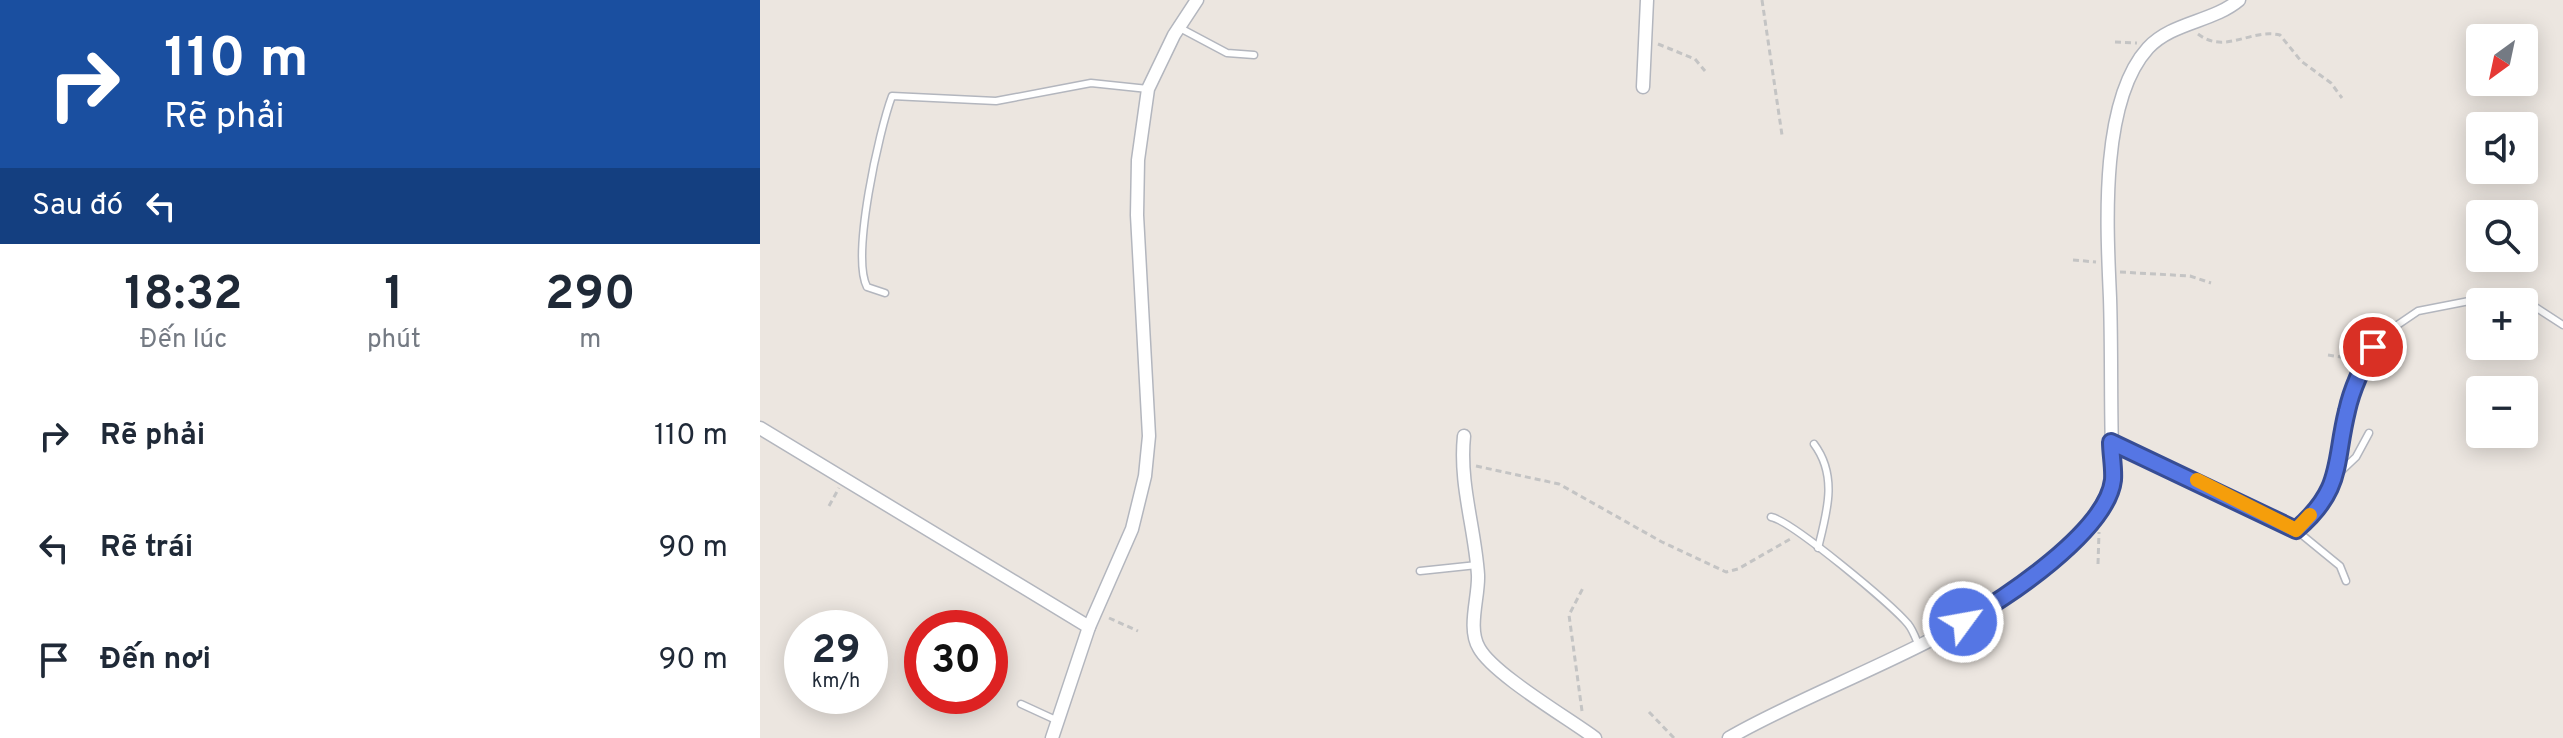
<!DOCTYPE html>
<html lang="vi">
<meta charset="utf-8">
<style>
:root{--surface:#fff;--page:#f2f2f3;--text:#1f2937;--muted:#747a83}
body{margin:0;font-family:Overpass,sans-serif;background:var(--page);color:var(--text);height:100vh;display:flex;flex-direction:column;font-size:30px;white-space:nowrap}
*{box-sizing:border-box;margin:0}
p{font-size:26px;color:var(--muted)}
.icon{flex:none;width:44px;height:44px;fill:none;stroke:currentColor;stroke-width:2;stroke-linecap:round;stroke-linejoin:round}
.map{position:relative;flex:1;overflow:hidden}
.sheet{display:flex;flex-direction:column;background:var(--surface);width:760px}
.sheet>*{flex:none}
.guide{background:#1a4fa0;color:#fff;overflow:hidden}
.needle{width:52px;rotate:213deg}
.buttons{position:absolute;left:1706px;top:24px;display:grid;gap:16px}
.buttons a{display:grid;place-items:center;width:72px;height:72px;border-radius:8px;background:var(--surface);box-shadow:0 4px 20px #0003;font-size:40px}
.speed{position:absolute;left:24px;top:610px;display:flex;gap:16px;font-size:40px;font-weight:700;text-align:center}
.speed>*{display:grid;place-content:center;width:104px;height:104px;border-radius:50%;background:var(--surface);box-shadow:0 4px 20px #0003;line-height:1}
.speed small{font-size:20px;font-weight:400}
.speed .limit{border:12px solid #d22;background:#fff;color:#111}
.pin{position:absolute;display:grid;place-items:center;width:68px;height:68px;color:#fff;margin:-34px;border:4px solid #fff;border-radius:50%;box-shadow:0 2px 8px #0007}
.me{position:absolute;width:88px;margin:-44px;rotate:58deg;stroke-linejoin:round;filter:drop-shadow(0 0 6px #0008)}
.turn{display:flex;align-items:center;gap:28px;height:168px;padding:0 32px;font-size:36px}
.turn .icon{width:104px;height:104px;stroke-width:2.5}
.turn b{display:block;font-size:56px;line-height:68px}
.then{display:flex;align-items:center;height:76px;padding:0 32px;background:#0003;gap:16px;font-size:30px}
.eta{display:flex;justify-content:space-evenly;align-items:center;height:136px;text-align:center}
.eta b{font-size:48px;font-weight:700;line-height:56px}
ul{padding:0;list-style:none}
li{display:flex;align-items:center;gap:24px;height:112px;padding:0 32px}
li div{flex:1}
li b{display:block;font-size:30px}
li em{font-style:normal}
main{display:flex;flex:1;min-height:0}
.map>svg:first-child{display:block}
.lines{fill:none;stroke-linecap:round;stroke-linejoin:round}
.service-casing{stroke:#b3b6be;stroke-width:9}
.minor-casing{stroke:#b3b6be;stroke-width:15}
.path{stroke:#c4c4c4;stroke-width:3;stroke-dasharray:6 4;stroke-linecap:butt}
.service{stroke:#fff;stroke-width:6}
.minor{stroke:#fff;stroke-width:12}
.route-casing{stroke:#374d94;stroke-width:20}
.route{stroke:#5576e4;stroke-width:14}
.slow{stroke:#f59e0b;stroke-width:14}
</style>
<main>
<section class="sheet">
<div class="guide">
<div class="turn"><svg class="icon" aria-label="right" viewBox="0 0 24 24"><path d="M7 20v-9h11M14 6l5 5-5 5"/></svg><div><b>110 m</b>Rẽ phải</div></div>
<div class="then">Sau đó<svg class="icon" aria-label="left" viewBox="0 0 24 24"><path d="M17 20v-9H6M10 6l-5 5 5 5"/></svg></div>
</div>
<div class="eta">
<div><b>18:32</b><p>Đến lúc</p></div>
<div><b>1</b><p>phút</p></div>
<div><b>290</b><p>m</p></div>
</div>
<ul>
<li><svg class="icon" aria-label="right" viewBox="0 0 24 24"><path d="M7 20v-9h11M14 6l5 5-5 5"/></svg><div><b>Rẽ phải</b></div><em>110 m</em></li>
<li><svg class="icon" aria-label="left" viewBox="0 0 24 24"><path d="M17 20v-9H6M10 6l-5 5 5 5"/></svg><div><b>Rẽ trái</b></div><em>90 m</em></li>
<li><svg class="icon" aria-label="arrive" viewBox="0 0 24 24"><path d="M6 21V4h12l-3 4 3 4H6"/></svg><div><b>Đến nơi</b></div><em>90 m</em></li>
</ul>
</section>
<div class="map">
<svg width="1803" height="738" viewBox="0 0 1803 738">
<rect width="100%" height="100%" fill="#ece6e0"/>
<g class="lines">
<!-- service casing -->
<g class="service-casing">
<g id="service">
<path d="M420,28L467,53L494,55"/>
<path d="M125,293L107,287C91,256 119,131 132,96L236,101L331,83L388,89"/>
<path d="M1351,442L1536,530L1573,483L1586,413L1598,376L1613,347L1633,328L1658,311L1740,295L1766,301L1803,325"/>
<path d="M1054,444C1078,476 1067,512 1058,548"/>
<path d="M1577,475L1596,457L1609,433"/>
<path d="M1011,517C1032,521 1131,604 1148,624C1153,630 1156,639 1159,646"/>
<path d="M1536,530L1580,566L1586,581"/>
<path d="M660,571L717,565"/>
<path d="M261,704L298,721"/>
</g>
</g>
<!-- minor casing -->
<g class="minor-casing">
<g id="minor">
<path d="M883,87L887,0"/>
<path d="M0,428L329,627"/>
<path d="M704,436C699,484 715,528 718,575C719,597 707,628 719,648C733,674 808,718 835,738"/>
<path d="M292,738L329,627L372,529L385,476L389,436L377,215L378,160L388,89L414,35L437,0"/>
<path d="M969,738C1079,673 1304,609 1353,481C1350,420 1352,359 1350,298C1347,229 1339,102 1388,48C1412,22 1453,22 1479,0"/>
</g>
</g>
<!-- path -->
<g class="path">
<path d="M1002,0L1022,135"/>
<path d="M1438,34C1465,55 1491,28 1520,35L1541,61L1571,83L1582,98"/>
<path d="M1355,42L1377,43"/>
<path d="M898,44L935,59L945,71"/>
<path d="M1313,260L1336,262"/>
<path d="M1360,272L1430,276L1451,283"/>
<path d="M1568,355L1594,359"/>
<path d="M716,466L799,484L902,542L966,572L978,569L1032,538"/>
<path d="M69,506L79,488"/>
<path d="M1338,564L1339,532"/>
<path d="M349,618L378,631"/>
<path d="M822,711L809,615L824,586"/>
<path d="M889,712L914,738"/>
</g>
<!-- service -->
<use href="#service" class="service"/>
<!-- minor -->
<use href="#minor" class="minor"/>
</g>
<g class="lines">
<!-- route casing -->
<g class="route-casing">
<path id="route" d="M1203,622C1245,599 1347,531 1353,480C1354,468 1351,454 1351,442L1536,530C1584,489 1574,463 1587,411C1592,388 1602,368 1613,347"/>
</g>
<!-- route -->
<use href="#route" class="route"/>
<!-- slow -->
<path class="slow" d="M1437,480L1536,530L1550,515"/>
</g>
</svg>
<div class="buttons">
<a><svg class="needle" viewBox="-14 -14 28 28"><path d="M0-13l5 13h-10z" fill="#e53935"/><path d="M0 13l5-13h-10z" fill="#747a83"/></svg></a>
<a><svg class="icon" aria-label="sound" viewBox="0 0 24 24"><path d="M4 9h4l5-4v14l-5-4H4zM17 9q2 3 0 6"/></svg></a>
<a><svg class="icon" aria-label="search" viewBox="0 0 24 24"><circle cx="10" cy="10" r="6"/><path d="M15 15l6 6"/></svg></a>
<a>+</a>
<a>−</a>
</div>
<div class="speed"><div>29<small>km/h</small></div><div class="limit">30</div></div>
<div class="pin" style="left:1613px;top:347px;background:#d93025"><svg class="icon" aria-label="arrive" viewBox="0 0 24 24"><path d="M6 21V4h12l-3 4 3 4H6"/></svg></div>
<svg class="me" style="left:1203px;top:622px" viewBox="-20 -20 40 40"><circle r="17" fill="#5576e4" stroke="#fff" stroke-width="3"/><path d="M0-11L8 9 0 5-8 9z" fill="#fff"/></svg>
</div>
</main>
